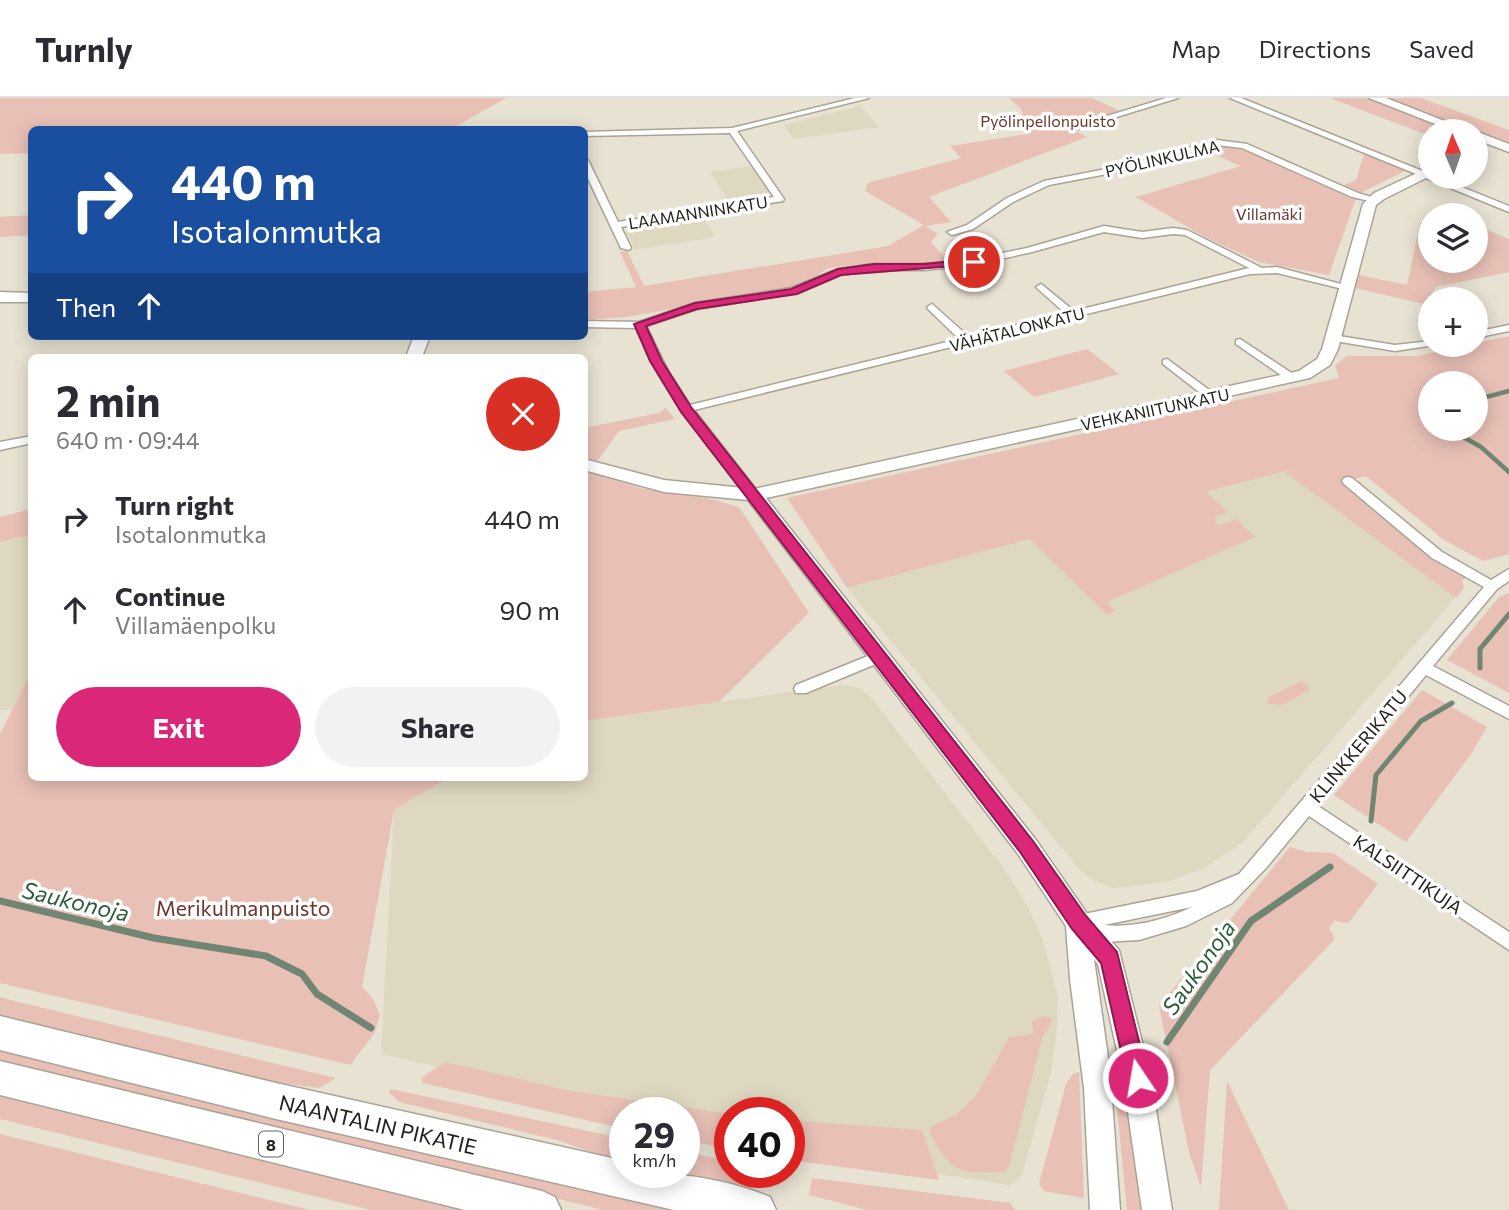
<!DOCTYPE html>
<meta charset="utf-8">
<style>
:root{--surface:#fff;--page:#f2f2f3;--text:#2b2b33;--muted:#7c7c81;--line:#e1e1e2;--accent:#db2777}
body{margin:0;font-family:Commissioner,sans-serif;background:var(--page);color:var(--text);height:100vh;display:flex;flex-direction:column;font-size:26px;white-space:nowrap}
*{box-sizing:border-box;margin:0}
p{font-size:23px;color:var(--muted)}
.icon{flex:none;width:38px;height:38px;fill:none;stroke:currentColor;stroke-width:2;stroke-linecap:round;stroke-linejoin:round}
.map{position:relative;flex:1;overflow:hidden}
.panel{position:absolute;left:28px;top:256px;width:560px;height:427px;display:flex;flex-direction:column;background:var(--surface);border-radius:10px;box-shadow:0 4px 18px #0003}
.panel>*{flex:none}
.guide{position:absolute;left:28px;top:28px;width:560px;height:214px;border-radius:10px;box-shadow:0 4px 18px #0003;background:#1a4fa0;color:#fff;overflow:hidden}
.needle{width:46px;rotate:358deg}
.buttons{position:absolute;left:1418px;top:21px;display:grid;gap:14px}
.buttons a{display:grid;place-items:center;width:70px;height:70px;border-radius:50%;background:var(--surface);box-shadow:0 4px 18px #0003;font-size:35px}
.speed{position:absolute;left:609px;top:999px;display:flex;gap:14px;font-size:35px;font-weight:700;text-align:center}
.speed>*{display:grid;place-content:center;width:91px;height:91px;border-radius:50%;background:var(--surface);box-shadow:0 4px 18px #0003;line-height:1}
.speed small{font-size:18px;font-weight:400}
.speed .limit{border:10px solid #d22;background:#fff;color:#111}
.pin{position:absolute;display:grid;place-items:center;width:60px;height:60px;color:#fff;margin:-30px;border:4px solid #fff;border-radius:50%;box-shadow:0 2px 7px #0007}
.me{position:absolute;width:77px;margin:-38px;rotate:348deg;stroke-linejoin:round;filter:drop-shadow(0 0 5px #0008)}
.turn{display:flex;align-items:center;gap:24px;height:147px;padding:0 28px;font-size:32px}
.turn .icon{width:91px;height:91px;stroke-width:2.5}
.turn b{display:block;font-size:49px;line-height:60px}
.then{display:flex;align-items:center;height:66px;padding:0 28px;background:#0003;gap:14px;font-size:26px}
.round{display:grid;place-items:center;flex:none;width:74px;height:74px;border-radius:37px;background:var(--page)}
.head{display:flex;align-items:center;justify-content:space-between;height:119px;padding:0 28px}
h1{font-size:42px;font-weight:700;line-height:52px}
.primary-button{display:flex;gap:14px;margin-top:auto;padding:14px 28px}
.primary-button a{flex:1;height:80px;border-radius:42px;background:var(--accent);color:#fff;font-size:28px;font-weight:700;line-height:80px;text-align:center}
.primary-button a+a{background:var(--page);color:var(--text)}
ul{padding:0;list-style:none}
li{display:flex;align-items:center;gap:21px;height:91px;padding:0 28px}
li div{flex:1}
li b{display:block;font-size:26px}
li em{font-style:normal}
header{display:flex;align-items:center;gap:42px;box-sizing:border-box;height:98px;padding:0 35px;background:var(--surface);border-bottom:2px solid var(--line)}
header strong{font-size:33px}
nav{display:flex;gap:38px;margin-inline-start:auto;font-size:24px}
.map>svg:first-child{display:block}
.built{fill:#dfd8c1}
.green{fill:#e8c0b6;fill-rule:evenodd}
.lines{fill:none;stroke-linecap:round;stroke-linejoin:round}
.stream-far2{stroke:#708572;stroke-width:4.5}
.stream-far1{stroke:#708572;stroke-width:5}
.stream{stroke:#708572;stroke-width:7}
.street-casing{stroke:#a9a496;stroke-width:3}
.secondary-casing{stroke:#a9a496;stroke-width:3}
.highway-casing{stroke:#a9a496;stroke-width:3}
.street{fill:#fff;fill-rule:evenodd}
.secondary{fill:#fff;fill-rule:evenodd}
.highway{fill:#fff;fill-rule:evenodd}
.route{fill:#db2777;stroke:#8e194d;stroke-width:2}
.labels{text-anchor:middle;dominant-baseline:central;stroke-width:7;stroke-linejoin:round;paint-order:stroke}
.far-park-label{font-size:16px;fill:#6b352a;stroke:#fff}
.far-street-label{font-size:16px;fill:#23211b;stroke:#fff}
.shield{fill:#fff;stroke:#65645f;stroke-width:2}
.shield-label{font-size:16px;font-weight:bold;fill:#23211b}
.street-label{font-size:18px;fill:#23211b;stroke:#fff}
.near-park-label{font-size:21px;fill:#6b352a;stroke:#fff}
.near-street-label{font-size:21px;fill:#23211b;stroke:#fff}
.near-water-label{font-size:23px;font-style:italic;fill:#2c5d3a;stroke:#fff}
</style>
<header>
<strong>Turnly</strong>
<nav><a>Map</a><a>Directions</a><a>Saved</a></nav>
</header>
<div class="map">
<svg width="1509" height="1112" viewBox="0 0 1509 1112">
<rect width="100%" height="100%" fill="#e7e2d2"/>
<!-- built -->
<g class="built">
<path d="M860,8L879,29L794,41L783,27Z"/>
<path d="M751,68L768,92V97L760,101L730,106L710,74Z"/>
<path d="M702,118L715,139L635,152L627,135L635,128Z"/>
<path d="M1314,366L1464,490L1243,744L1202,771L1167,784L1113,790L1093,782L1081,773L847,490Z"/>
<path d="M31,437V470L29,476H32L31,575L13,612H0V444Z"/>
<path d="M841,587L858,589L870,598L1008,776L1028,809L1043,843L1058,899L1057,931L1051,975L1022,1077L1019,1082L1009,1087L1002,1086L889,1068L789,1048V1015H730V1035L684,1015H643L381,956L394,712L450,679H584L585,623Z"/>
</g>
<!-- green -->
<g class="green">
<path d="M0,0H506L451,31L32,32L31,55L0,56Z"/>
<path d="M1009,0H1092L1122,14L1069,29L1087,39L929,99L951,124L925,128L938,136L931,144L950,166C929,166 836,163 823,173C815,180 811,184 800,188L626,219L585,222L584,194L636,189L620,154L627,153L644,188L888,148L924,127L865,93L868,85L961,60L950,48L1028,36L1021,11Z"/>
<path d="M1330,0H1365L1453,33H1430V38Z"/>
<path d="M1383,0H1421L1509,32V47Z"/>
<path d="M1221,48L1244,52L1356,100L1329,177L1259,164L1207,140L1136,99L1241,68L1205,52Z"/>
<path d="M1364,56L1405,73L1360,95L1342,88L1356,82Z"/>
<path d="M31,117V137L0,139V119Z"/>
<path d="M1430,120V163H1475V127L1509,141V174L1436,189L1424,206L1355,190L1359,177L1407,187L1420,125Z"/>
<path d="M1509,238V456L1483,463L1444,442L1366,378L1342,384L1422,452L1465,479L1462,483L1464,490L1456,500L1289,377L1283,376L1294,371L1206,394L1228,414L1215,419L1216,425L1220,427L1236,421L1255,439L1107,504L1115,513L1107,517L1030,441L847,490L787,400L1339,280L1335,267L1347,258H1417ZM1430,285H1475V331H1430Z"/>
<path d="M1087,251L1119,276L1034,299L1004,273Z"/>
<path d="M666,310L675,321L619,333L597,363L585,359V330L658,315Z"/>
<path d="M585,373L644,391L707,400L739,409L809,515L719,604L585,623Z"/>
<path d="M31,411V437L0,444V419Z"/>
<path d="M1509,495V595L1447,562L1499,499Z"/>
<path d="M31,575L32,679H450L394,712L362,889L373,901L380,917L374,936L350,967L0,885V636Z"/>
<path d="M1301,583L1311,591L1283,607L1267,606L1268,600Z"/>
<path d="M1422,592L1487,629L1471,656L1406,744L1334,697Z"/>
<path d="M1290,749L1307,754L1333,755L1378,786L1348,825L1334,823L1329,830L1335,841L1210,972L1201,1089L1189,1054L1159,908Z"/>
<path d="M0,899L10,902L336,980L319,990L252,981L0,923Z"/>
<path d="M1044,918L1053,921L1042,941L1009,1069L1004,1074C977,1074 957,1080 941,1054C936,1046 931,1039 929,1030L957,1016L978,995L1009,939L1033,936L1032,923Z"/>
<path d="M0,951L688,1112H604L0,967Z"/>
<path d="M445,964L566,992L730,1016V1051L684,1042V1015H625V1031L423,985L421,980Z"/>
<path d="M1079,974L1084,1100L1044,1093L1039,1086L1066,986L1073,976Z"/>
<path d="M1227,983L1289,1112H1219Z"/>
<path d="M391,991L625,1041V1066L557,1042L399,1004L389,994Z"/>
<path d="M0,997L478,1112H371L0,1021Z"/>
<path d="M1117,1010H1127L1142,1112H1127Z"/>
<path d="M789,1022L922,1032L939,1082L789,1062Z"/>
<path d="M0,1036L310,1112H0Z"/>
<path d="M684,1054L730,1063V1074L764,1075L762,1088L697,1084L656,1075L684,1074Z"/>
<path d="M812,1080L1010,1105L1015,1112H867L809,1097Z"/>
</g>
<g class="lines">
<!-- stream-far2 -->
<g class="stream-far2">
<path d="M1475,302L1509,293"/>
<path d="M1430,312L1425,313L1430,322"/>
<path d="M1449,331L1481,349L1509,374"/>
</g>
<!-- stream-far1 -->
<g class="stream-far1">
<path d="M1480,570V551L1509,516"/>
<path d="M1371,723L1376,677L1421,623L1452,605"/>
</g>
<!-- stream -->
<g class="stream">
<path d="M0,803L154,840L266,858L302,876L317,896L371,930"/>
<path d="M1167,944L1251,823L1330,769"/>
</g>
<!-- street casing -->
<g class="street-casing">
<g id="street">
<path d="M855,0H869L737,33L784,101L783,103L621,129L631,150L629,152L621,150L584,72V60L588,62L618,124L774,99L730,35L584,38V34L732,30Z"/>
<path d="M1166,0H1178L1078,31L1071,29Z"/>
<path d="M1230,0H1241L1430,76V79H1437L1509,108V114Z"/>
<path d="M1217,42L1247,46L1358,95L1378,101L1374,104L1352,99L1242,50L1217,47L1128,72L1049,87L1013,104L973,131L952,137L947,134L967,127L1007,100L1044,83L1127,67Z"/>
<path d="M1104,128L1142,134L1173,130L1187,132L1262,170L1277,169L1352,189L1347,192L1277,175L1250,176L694,312L758,394L760,397L754,401L750,400C706,345 664,294 636,230L584,229V223L639,224L695,205L791,190L838,171L874,166H924L974,161L1027,150ZM1104,134L1142,140L1173,136L1185,137L1249,170L1074,213L1041,186L1036,189L1038,191L1065,215L969,239L932,206L927,209L928,211L959,241L690,307L668,273L646,228L697,211L797,195L840,177L874,172H924L974,167L1032,154Z"/>
<path d="M1509,227V233L1475,240V234Z"/>
<path d="M1333,237L1395,247L1430,243V247H1435L1395,253L1329,242L1328,240Z"/>
<path d="M1240,241L1296,278V282H1288L1236,246V242Z"/>
<path d="M1167,261L1216,297V301H1208L1163,266V262Z"/>
<path d="M32,338V345L0,352V344Z"/>
<path d="M1348,379L1352,380L1442,454L1491,482L1509,471V483L1497,491L1433,568L1509,608V621L1426,577L1318,708L1509,834V852L1309,718L1267,769L1232,805L1186,828L1139,842L1104,844L1082,832L1073,830L1070,825L1073,820L1079,817L1197,793L1239,776L1484,489L1432,460L1344,386L1342,383L1344,380ZM1192,809C1165,822 1133,830 1104,827Z"/>
<path d="M878,554L883,555L885,559L883,563L806,595H796L794,591L796,587Z"/>
</g>
</g>
<!-- secondary casing -->
<g class="secondary-casing">
<g id="secondary">
<path d="M1369,0H1386L1470,33H1453Z"/>
<path d="M1475,33L1509,46V54L1475,41Z"/>
<path d="M1430,69V78L1384,101L1376,107L1338,251L1330,267L1310,280L766,400L1036,742L1088,817L1119,852L1151,980L1172,1112H1142L1123,980L1098,866L1094,861L1110,973L1120,1112H1090L1084,990L1070,881L1066,828L1018,756L748,402L664,394L584,372V361L664,382L754,391L1299,273L1317,261L1322,251L1363,106L1374,95Z"/>
<path d="M0,194L32,195V204H0Z"/>
<path d="M414,238H430L422,259H406Z"/>
</g>
</g>
<!-- highway casing -->
<g class="highway-casing">
<g id="highway">
<path d="M0,918L276,985L625,1063V1074C674,1074 725,1080 770,1099L776,1112H674L276,1021L0,952Z"/>
<path d="M0,963L542,1093L555,1099L561,1112H465L0,997Z"/>
</g>
</g>
<!-- street -->
<use href="#street" class="street"/>
<!-- secondary -->
<use href="#secondary" class="secondary"/>
<!-- highway -->
<use href="#highway" class="highway"/>
</g>
<!-- route -->
<path class="route" d="M974,161L980,164L978,166L841,177L797,196L697,211L646,228L662,263L691,309L1033,743L1086,818L1117,854L1148,980L1145,987L1138,990L1130,987L1127,980L1101,865L1072,831L1020,754L681,314L650,263L634,226L695,205L791,191L838,171L874,166H924Z"/>
<g class="labels">
<!-- far-park labels -->
<g class="far-park-label">
<text x="1048" y="22">Pyölinpellonpuisto</text>
<text x="1269" y="115">Villamäki</text>
</g>
<!-- far-street labels -->
<g class="far-street-label">
<text transform="translate(1162 60) rotate(-13)">PYÖLINKULMA</text>
<text transform="translate(698 114) rotate(-9)">LAAMANNINKATU</text>
<text transform="translate(1017 231) rotate(-14)">VÄHÄTALONKATU</text>
<text transform="translate(1155 311) rotate(-12)">VEHKANIITUNKATU</text>
</g>
<!-- shield labels -->
<rect class="shield" x="259" y="1033.5" width="24" height="25" rx="5"/>
<g class="shield-label">
<text x="271" y="1046">8</text>
</g>
<!-- street labels -->
<g class="street-label">
<text transform="translate(1358 648) rotate(-50)">KLINKKERIKATU</text>
<text transform="translate(1408 776) rotate(34)">KALSIITTIKUJA</text>
</g>
<!-- near-park labels -->
<g class="near-park-label">
<text x="243" y="809">Merikulmanpuisto</text>
</g>
<!-- near-street labels -->
<g class="near-street-label">
<text transform="translate(378 1026) rotate(13)">NAANTALIN PIKATIE</text>
</g>
<!-- near-water labels -->
<g class="near-water-label">
<text transform="translate(76 803) rotate(13)">Saukonoja</text>
<text transform="translate(1198 869) rotate(-55)">Saukonoja</text>
</g>
</g>
</svg>
<div class="buttons">
<a><svg class="needle" viewBox="-14 -14 28 28"><path d="M0-13l5 13h-10z" fill="#e53935"/><path d="M0 13l5-13h-10z" fill="#7c7c81"/></svg></a>
<a><svg class="icon" aria-label="layers" viewBox="0 0 24 24"><path d="M12 4l9 5-9 5-9-5zM3 14l9 5 9-5"/></svg></a>
<a>+</a>
<a>−</a>
</div>
<div class="speed"><div>29<small>km/h</small></div><div class="limit">40</div></div>
<div class="pin" style="left:974px;top:164px;background:#d93025"><svg class="icon" aria-label="arrive" viewBox="0 0 24 24"><path d="M6 21V4h12l-3 4 3 4H6"/></svg></div>
<svg class="me" style="left:1138px;top:980px" viewBox="-20 -20 40 40"><circle r="17" fill="#db2777" stroke="#fff" stroke-width="3"/><path d="M0-11L8 9 0 5-8 9z" fill="#fff"/></svg>
<div class="guide">
<div class="turn"><svg class="icon" aria-label="right" viewBox="0 0 24 24"><path d="M7 20v-9h11M14 6l5 5-5 5"/></svg><div><b>440 m</b>Isotalonmutka</div></div>
<div class="then">Then<svg class="icon" aria-label="ahead" viewBox="0 0 24 24"><path d="M12 20V5M6 11l6-6 6 6"/></svg></div>
</div>
<section class="panel">
<div class="head"><div><h1>2 min</h1><p>640 m · 09:44</p></div><a class="round" style="background:#d93025;color:#fff"><svg class="icon" aria-label="close" viewBox="0 0 24 24"><path d="M6 6l12 12M18 6L6 18"/></svg></a></div>
<ul>
<li><svg class="icon" aria-label="right" viewBox="0 0 24 24"><path d="M7 20v-9h11M14 6l5 5-5 5"/></svg><div><b>Turn right</b><p>Isotalonmutka</p></div><em>440 m</em></li>
<li><svg class="icon" aria-label="ahead" viewBox="0 0 24 24"><path d="M12 20V5M6 11l6-6 6 6"/></svg><div><b>Continue</b><p>Villamäenpolku</p></div><em>90 m</em></li>
</ul>
<div class="primary-button"><a>Exit</a><a>Share</a></div>
</section>
</div>
